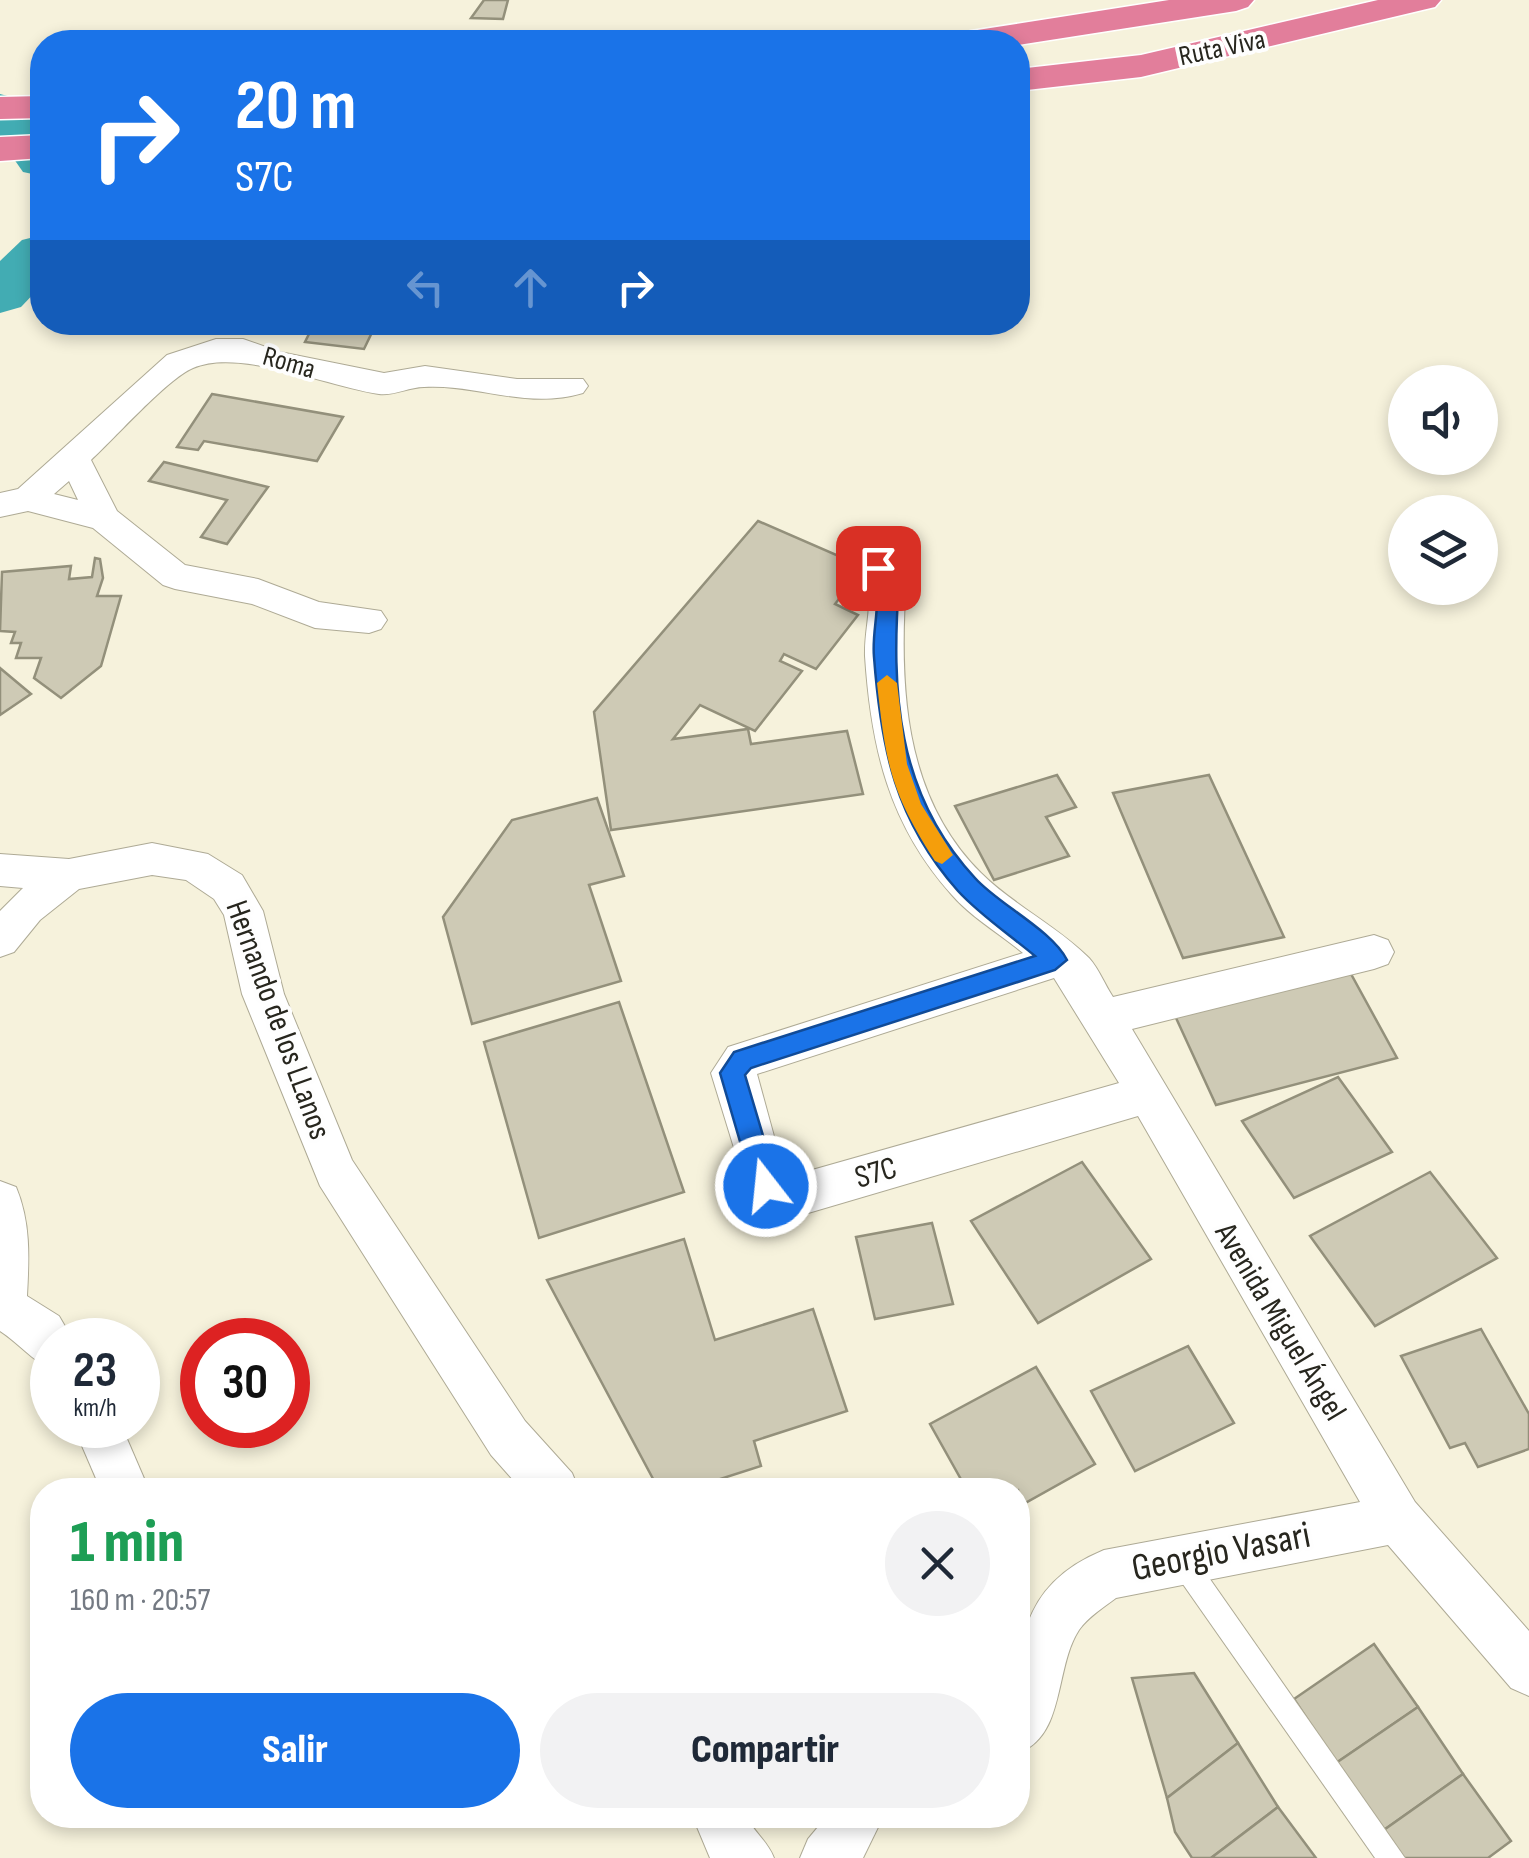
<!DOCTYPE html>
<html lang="es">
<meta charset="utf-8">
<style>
:root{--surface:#fff;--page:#f2f2f3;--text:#1f2937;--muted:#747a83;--accent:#1a73e8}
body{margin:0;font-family:"Sofia Sans Condensed",sans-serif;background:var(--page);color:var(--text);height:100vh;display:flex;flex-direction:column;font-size:38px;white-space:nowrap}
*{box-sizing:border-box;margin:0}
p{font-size:32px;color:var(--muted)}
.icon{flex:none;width:55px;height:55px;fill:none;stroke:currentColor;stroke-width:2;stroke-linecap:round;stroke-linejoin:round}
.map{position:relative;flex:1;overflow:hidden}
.panel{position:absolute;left:30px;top:1478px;width:1000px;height:350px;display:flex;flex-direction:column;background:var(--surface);border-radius:40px;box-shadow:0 5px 15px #0003}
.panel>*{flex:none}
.hud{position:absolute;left:30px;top:30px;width:1000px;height:305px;border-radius:40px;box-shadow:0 5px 15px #0003;background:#1a73e8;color:#fff;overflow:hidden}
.controls{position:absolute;left:1388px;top:365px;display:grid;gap:20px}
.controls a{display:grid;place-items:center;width:110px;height:110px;border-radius:50%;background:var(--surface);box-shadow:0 5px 15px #0003;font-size:50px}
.speed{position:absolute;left:30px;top:1318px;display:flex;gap:20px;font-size:50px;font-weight:700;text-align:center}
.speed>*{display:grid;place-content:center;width:130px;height:130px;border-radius:50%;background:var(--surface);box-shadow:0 5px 15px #0003;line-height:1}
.speed small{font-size:25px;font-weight:400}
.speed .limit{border:15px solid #d22;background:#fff;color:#111}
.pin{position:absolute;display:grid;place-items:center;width:85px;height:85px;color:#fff;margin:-42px;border-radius:20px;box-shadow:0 5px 15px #0006}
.me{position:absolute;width:110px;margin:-55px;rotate:344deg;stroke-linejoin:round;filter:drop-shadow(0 0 8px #0008)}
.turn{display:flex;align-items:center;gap:35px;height:210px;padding:0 40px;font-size:45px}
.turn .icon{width:130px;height:130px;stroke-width:2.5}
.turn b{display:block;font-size:70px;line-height:85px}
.lanes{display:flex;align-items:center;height:95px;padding:0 40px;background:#0003;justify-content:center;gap:50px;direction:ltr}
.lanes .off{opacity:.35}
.round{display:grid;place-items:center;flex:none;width:105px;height:105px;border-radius:52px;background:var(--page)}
.overview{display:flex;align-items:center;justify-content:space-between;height:170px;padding:0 40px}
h1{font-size:60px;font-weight:800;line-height:75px;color:#1e9e55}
.button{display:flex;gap:20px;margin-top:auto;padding:20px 40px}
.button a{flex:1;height:115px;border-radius:60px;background:var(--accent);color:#fff;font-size:40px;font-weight:800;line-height:115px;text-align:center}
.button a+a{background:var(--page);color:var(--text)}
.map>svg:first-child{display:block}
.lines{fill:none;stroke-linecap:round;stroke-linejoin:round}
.river{fill:#42acb3;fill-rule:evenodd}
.building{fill:#cecab5;stroke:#93907b;stroke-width:2.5}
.service-casing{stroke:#aeaa95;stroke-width:2}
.minor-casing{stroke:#aeaa95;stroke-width:2}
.trunk-casing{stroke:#fff;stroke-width:3}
.service{fill:#fff;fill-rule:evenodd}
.minor{fill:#fff;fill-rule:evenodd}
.trunk{fill:#e27e9b;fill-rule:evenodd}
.route{fill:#1a73e8;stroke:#114b97;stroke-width:2.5}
.slow{fill:#f59e0b}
.labels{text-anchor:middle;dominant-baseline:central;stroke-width:8;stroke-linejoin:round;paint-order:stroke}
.far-street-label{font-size:28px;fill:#27261e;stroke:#fefefe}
.street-label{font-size:32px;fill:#27261e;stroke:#fefefe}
.near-street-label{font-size:38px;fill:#27261e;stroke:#fefefe}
</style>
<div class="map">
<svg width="1529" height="1858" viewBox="0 0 1529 1858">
<rect width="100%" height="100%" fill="#f6f2dc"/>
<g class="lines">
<!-- river -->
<g class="river">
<path d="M0,94L19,99L42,121V176L23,172L0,139Z"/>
<path d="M42,235V285L21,307L0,313V261L22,240Z"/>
</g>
</g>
<!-- building -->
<g class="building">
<path d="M484,0H508L503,19L471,18Z"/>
<path d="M315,322H377L364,349L305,342Z"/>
<path d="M212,394L343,417L317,461L204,441L198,450L177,447Z"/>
<path d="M164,462L268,487L227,544L201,537L227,500L149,481Z"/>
<path d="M758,521L864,567L835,604L858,615L816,669L784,654L780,661L802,671L755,731L700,705L673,739L748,729L751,744L847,731L863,794L611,830L594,712Z"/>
<path d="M95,558L100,559L103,578L97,596H121L101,666L61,698L34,678L41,658H16L21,643H11L15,632L0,631L2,572L71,566L69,579L92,577Z"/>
<path d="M0,668L31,694L0,715Z"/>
<path d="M1057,775L1076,807L1046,817L1069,856L994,880L955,806Z"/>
<path d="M1209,775L1284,937L1183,958L1113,793Z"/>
<path d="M597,798L624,876L589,885L621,981L472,1024L443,917L512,820Z"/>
<path d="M1345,963L1397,1058L1216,1105L1171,1007Z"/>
<path d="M619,1002L684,1192L539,1238L484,1042Z"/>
<path d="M1338,1077L1392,1152L1294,1198L1242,1121Z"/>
<path d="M1082,1162L1151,1259L1038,1323L971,1221Z"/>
<path d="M1430,1172L1497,1258L1375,1326L1310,1236Z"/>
<path d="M932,1223L953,1304L875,1319L856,1237Z"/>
<path d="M684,1239L715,1340L813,1309L847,1411L754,1441L761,1466L686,1490H659L547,1280Z"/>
<path d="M1481,1329L1529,1414V1449L1478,1467L1465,1443L1450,1448L1401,1356Z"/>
<path d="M1188,1346L1234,1423L1135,1471L1091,1391Z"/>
<path d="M1036,1367L1095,1464L1018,1507V1490H967L930,1424Z"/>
<path d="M1374,1644L1418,1707L1336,1763L1294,1699Z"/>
<path d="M1194,1673L1238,1743L1167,1798L1132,1678Z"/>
<path d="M1418,1707L1463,1774L1381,1832L1336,1763Z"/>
<path d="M1238,1743L1278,1807L1211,1858H1192L1175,1832L1167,1798Z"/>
<path d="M1463,1774L1511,1841L1488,1858H1398L1381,1832Z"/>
<path d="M1278,1807L1316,1858H1211Z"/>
</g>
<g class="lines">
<!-- service casing -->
<g class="service-casing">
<path id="service" d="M1182,1549L1191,1552L1405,1858H1375L1173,1570L1170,1561L1173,1552Z"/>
</g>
<!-- minor casing -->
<g class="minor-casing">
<g id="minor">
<path d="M216,339H243L280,352L384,373L425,366L517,379H583L588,386L583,393C525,410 479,384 424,387C409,387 394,396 379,394C327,386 239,348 193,368C167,379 115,438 91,460L117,511L185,565L258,579L319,602L381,611L387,620L381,629L369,633L315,628L252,604L175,589L163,585L93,528L28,511L0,517V493L18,489L167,355ZM69,481L78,500L54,494Z"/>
<path d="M878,555L890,559L906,581C899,684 903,796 981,873C1013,905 1057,926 1089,958C1099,969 1105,985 1113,997L1374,935L1388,940L1394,952L1388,964L1374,969L1132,1029L1415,1502L1529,1631V1696L1511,1688L1388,1545L1116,1598C1104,1607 1088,1617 1079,1630C1054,1668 1066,1736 1018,1753C1018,1666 1007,1590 1104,1550L1360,1502L1138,1116L798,1216L780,1217L750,1200L711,1073L728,1047L1023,953C1000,934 971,917 952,895C889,825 871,748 865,656C864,623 877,597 861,568L866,559ZM1054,978L1119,1083L798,1174L784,1173L757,1074Z"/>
<path d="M152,843L208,854L242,875L263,911L284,994L352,1160L525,1421L572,1473L579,1490H522L491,1455L320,1186L242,994L224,915L214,899L186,880L152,875L79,889L40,920L14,952L0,957V911L23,888L0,886V854L69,859Z"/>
<path d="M0,1181L16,1187C31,1223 29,1258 27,1296L59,1316L73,1340H52V1369C32,1361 19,1343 0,1331Z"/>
<path d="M73,1425H121L149,1490H101Z"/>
<path d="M692,1815H746C753,1832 767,1840 774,1858H710Z"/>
<path d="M828,1815H884L863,1858H800L808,1839Z"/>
</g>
</g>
<!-- trunk casing -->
<g class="trunk-casing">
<g id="trunk">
<path d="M1169,0H1254L1248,7L1236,11L1018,45L953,42L958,34L971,31Z"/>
<path d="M1378,0H1441L1435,7L1141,77L1018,91V69L1141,55Z"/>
<path d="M42,96V118L0,119V97Z"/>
<path d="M42,135V158L0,161V137Z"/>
</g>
</g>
<!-- service -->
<use href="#service" class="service"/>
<!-- minor -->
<use href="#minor" class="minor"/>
<!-- trunk -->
<use href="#trunk" class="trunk"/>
</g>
<!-- route -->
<path class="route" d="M878,561L899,582C891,691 896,793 975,878C998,904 1052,930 1067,960L1055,970L751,1068L745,1075L778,1186L775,1194L766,1198L757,1194L753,1186L720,1073L734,1052L1035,956C1010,935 980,915 958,891C895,820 881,749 874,657C871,625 886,596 868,568Z"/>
<!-- slow -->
<path class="slow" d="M887,675L897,683L907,764L921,804L953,855L942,864L935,861C890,791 886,764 877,683Z"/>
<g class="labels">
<!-- far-street labels -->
<g class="far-street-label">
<text transform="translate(1222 48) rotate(-12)">Ruta Viva</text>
<text transform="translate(289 363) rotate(16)">Roma</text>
</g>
<!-- street labels -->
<g class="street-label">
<text transform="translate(278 1020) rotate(70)">Hernando de los LLanos</text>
<text transform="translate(876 1173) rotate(-16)">S7C</text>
<text transform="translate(1280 1322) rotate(59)">Avenida Miguel Ángel</text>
</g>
<!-- near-street labels -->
<g class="near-street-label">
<text transform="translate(1221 1552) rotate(-11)">Georgio Vasari</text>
</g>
</g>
</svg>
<div class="controls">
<a><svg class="icon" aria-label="sound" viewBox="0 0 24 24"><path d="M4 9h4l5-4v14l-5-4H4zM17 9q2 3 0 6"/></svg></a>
<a><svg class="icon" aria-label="layers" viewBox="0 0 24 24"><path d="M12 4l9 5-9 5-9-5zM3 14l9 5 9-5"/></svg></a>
</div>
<div class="speed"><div>23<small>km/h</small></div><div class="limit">30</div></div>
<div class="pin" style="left:878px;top:568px;background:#d93025"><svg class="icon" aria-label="arrive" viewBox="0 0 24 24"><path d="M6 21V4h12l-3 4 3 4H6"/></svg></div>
<svg class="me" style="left:766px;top:1186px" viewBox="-20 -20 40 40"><circle r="17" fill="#1a73e8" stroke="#fff" stroke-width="3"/><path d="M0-11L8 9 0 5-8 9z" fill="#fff"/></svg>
<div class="hud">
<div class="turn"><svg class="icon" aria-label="right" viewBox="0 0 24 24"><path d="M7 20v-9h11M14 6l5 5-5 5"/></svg><div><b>20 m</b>S7C</div></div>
<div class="lanes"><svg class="icon off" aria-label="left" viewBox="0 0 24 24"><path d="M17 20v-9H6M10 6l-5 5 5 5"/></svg><svg class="icon off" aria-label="ahead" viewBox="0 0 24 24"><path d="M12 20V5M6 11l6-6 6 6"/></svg><svg class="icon" aria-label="right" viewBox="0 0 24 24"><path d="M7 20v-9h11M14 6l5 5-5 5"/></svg></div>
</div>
<section class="panel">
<div class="overview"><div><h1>1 min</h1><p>160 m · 20:57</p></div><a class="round"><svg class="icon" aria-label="close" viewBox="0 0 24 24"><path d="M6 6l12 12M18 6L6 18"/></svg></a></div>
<div class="button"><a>Salir</a><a>Compartir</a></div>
</section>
</div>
